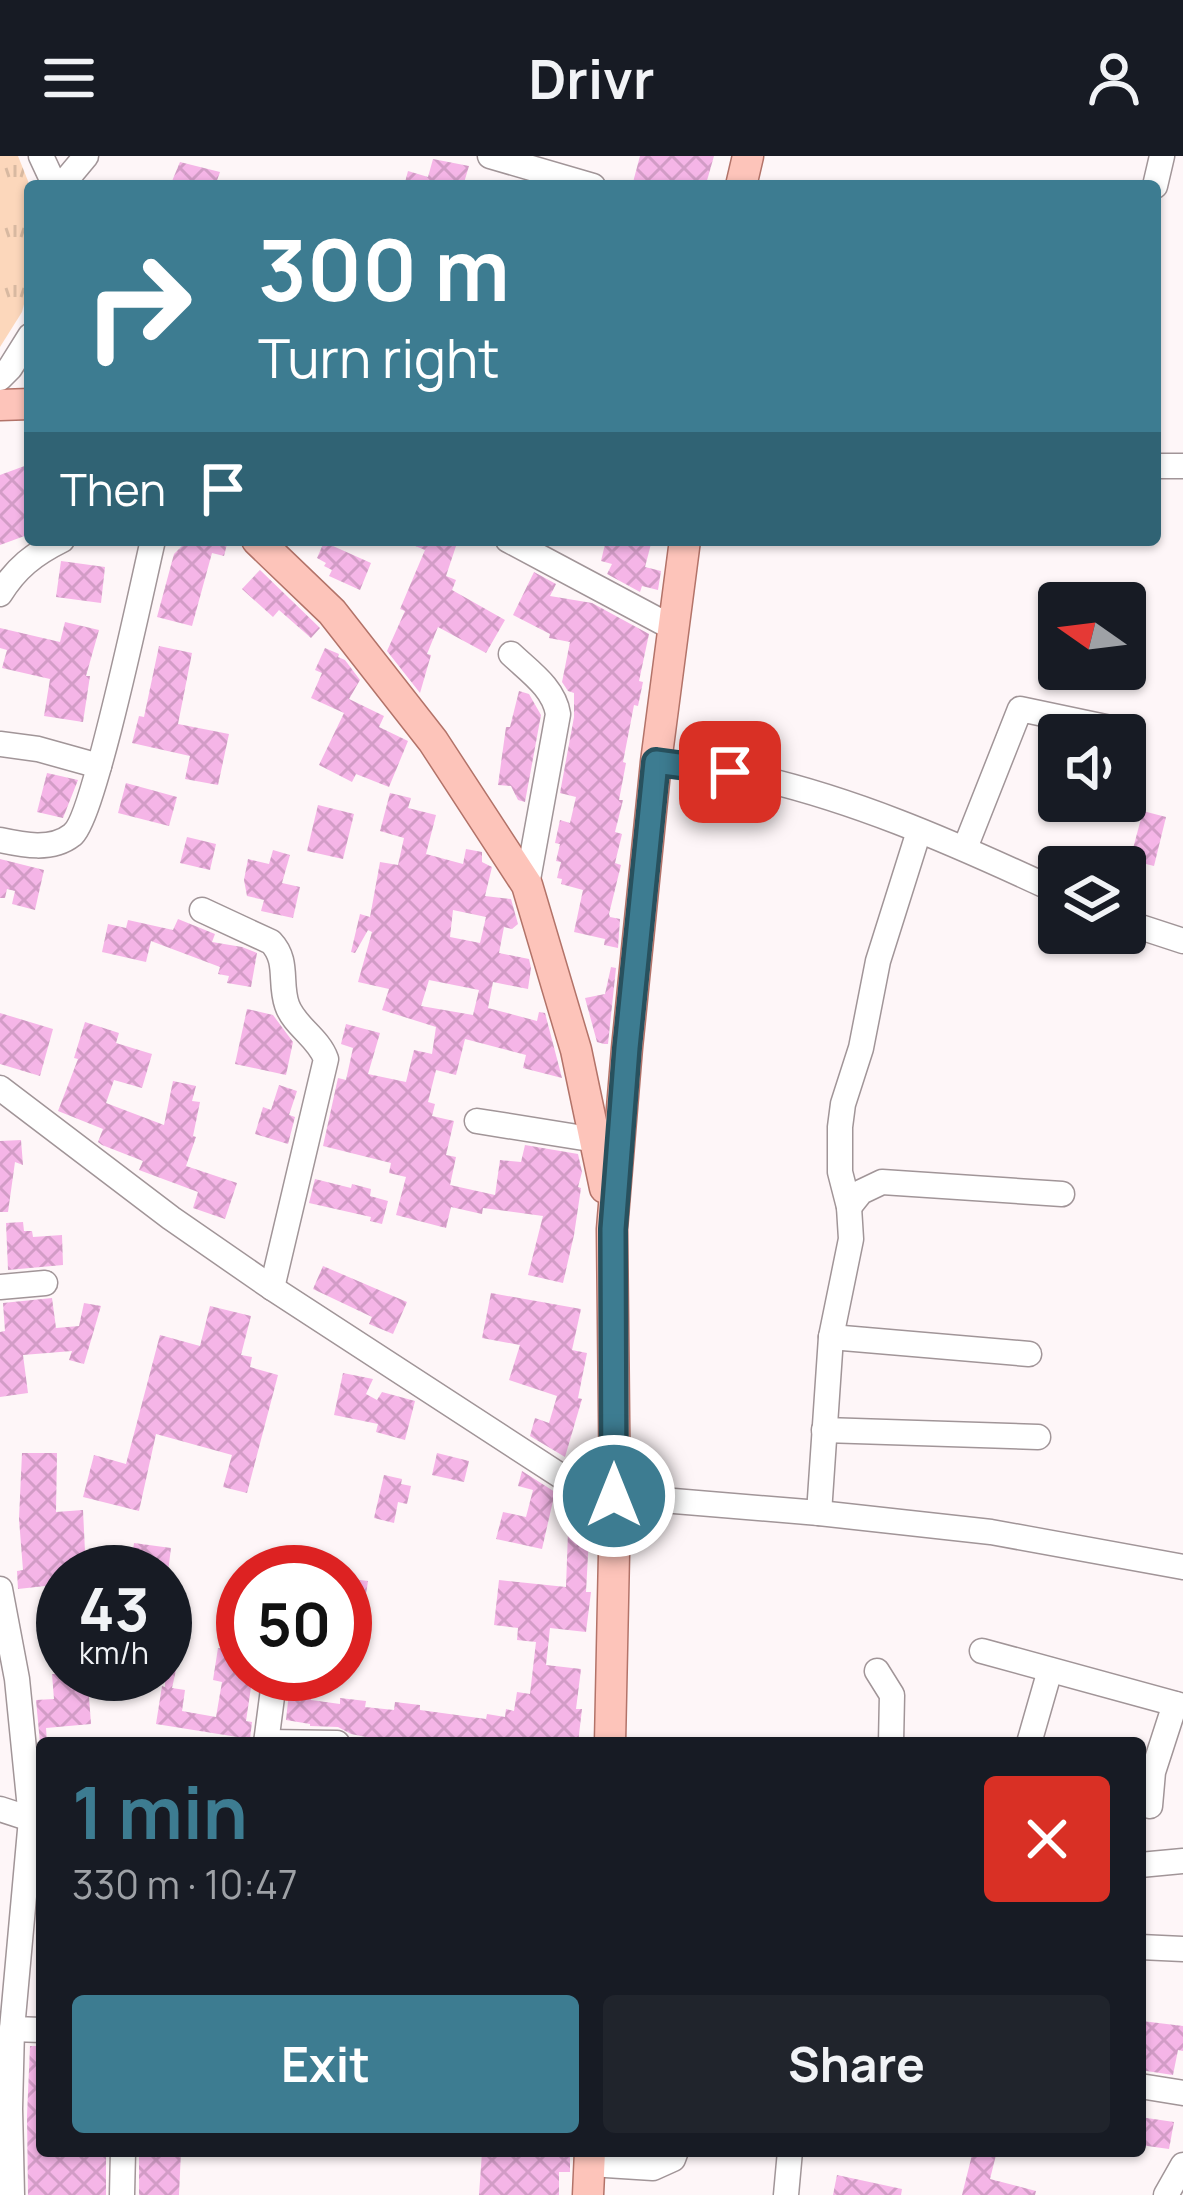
<!DOCTYPE html>
<meta charset="utf-8">
<style>
:root{--surface:#171b24;--page:#20242c;--text:#f1f3f6;--muted:#9ea1a6;--accent:#3d7c91}
body{margin:0;font-family:Manrope,sans-serif;background:var(--page);color:var(--text);height:100vh;display:flex;flex-direction:column;font-size:45px;white-space:nowrap}
*{box-sizing:border-box;margin:0}
p{font-size:39px;color:var(--muted)}
.icon{flex:none;width:66px;height:66px;fill:none;stroke:currentColor;stroke-width:2;stroke-linecap:round;stroke-linejoin:round}
.map{position:relative;flex:1;overflow:hidden}
.sheet{position:absolute;left:36px;top:1581px;width:1110px;height:420px;display:flex;flex-direction:column;background:var(--surface);border-radius:12px;box-shadow:0 3px 9px #0004}
.sheet>*{flex:none}
.top-card{position:absolute;left:24px;top:24px;width:1137px;height:366px;border-radius:12px;box-shadow:0 3px 9px #0004;background:#3d7c91;color:#fff;overflow:hidden}
.needle{width:78px;rotate:284deg}
.buttons{position:absolute;left:1038px;top:426px;display:grid;gap:24px}
.buttons a{display:grid;place-items:center;width:108px;height:108px;border-radius:12px;background:var(--surface);box-shadow:0 3px 9px #0004;font-size:60px}
.speed{position:absolute;left:36px;top:1389px;display:flex;gap:24px;font-size:60px;font-weight:700;text-align:center}
.speed>*{display:grid;place-content:center;width:156px;height:156px;border-radius:50%;background:var(--surface);box-shadow:0 3px 9px #0004;line-height:1}
.speed small{font-size:30px;font-weight:400}
.speed .limit{border:18px solid #d22;background:#fff;color:#111}
.pin{position:absolute;display:grid;place-items:center;width:102px;height:102px;color:#fff;margin:-51px;border-radius:24px;box-shadow:0 6px 18px #0006}
.me{position:absolute;width:132px;margin:-66px;rotate:0deg;stroke-linejoin:round;filter:drop-shadow(0 0 9px #0008)}
.turn{display:flex;align-items:center;gap:42px;height:252px;padding:0 36px;font-size:54px}
.turn .icon{width:156px;height:156px;stroke-width:2.5}
.turn b{display:block;font-size:84px;line-height:102px}
.then{display:flex;align-items:center;height:114px;padding:0 36px;background:#0003;gap:24px;font-size:45px}
.round{display:grid;place-items:center;flex:none;width:126px;height:126px;border-radius:12px;background:var(--page)}
.summary{display:flex;align-items:center;justify-content:space-between;height:204px;padding:0 36px}
h1{font-size:72px;font-weight:700;line-height:90px;color:var(--accent)}
.button{display:flex;gap:24px;margin-top:auto;padding:24px 36px}
.button a{flex:1;height:138px;border-radius:12px;background:var(--accent);color:#fff;font-size:48px;font-weight:700;line-height:138px;text-align:center}
.button a+a{background:var(--page);color:var(--text)}
header{display:flex;justify-content:space-between;align-items:center;height:156px;padding:0 36px;background:var(--surface);font-size:54px;font-weight:700}
.map>svg:first-child{display:block}
.grass{fill:url(#grass-tufts)}
.building{fill:url(#building-cross-hatch);fill-rule:evenodd}
.lines{fill:none;stroke-linecap:round;stroke-linejoin:round}
.minor-casing{stroke:#a19598;stroke-width:27}
.major-casing{stroke:#b37369;stroke-width:33}
.minor{stroke:#fff;stroke-width:24}
.major{stroke:#fdc4ba;stroke-width:30}
.route-casing{stroke:#28515e;stroke-width:30}
.route{stroke:#3d7c91;stroke-width:21}
</style>
<header><svg class="icon" aria-label="menu" viewBox="0 0 24 24"><path d="M4 6h16M4 12h16M4 18h16"/></svg>Drivr<svg class="icon" aria-label="person" viewBox="0 0 24 24"><circle cx="12" cy="8" r="4"/><path d="M4 21q1-7 8-7t8 7"/></svg></header>
<div class="map">
<svg width="1183" height="2039" viewBox="0 0 1183 2039">
<defs>
<pattern id="grass-tufts" width="24" height="20" patternUnits="userSpaceOnUse" patternTransform="scale(3)"><rect width="24" height="20" fill="#fcd7bb"/><path d="M3 7l-1-3M5 7V3M7 7l1-3M15 17l-1-3M17 17v-4M19 17l1-3" fill="none" stroke="#d8b9a1"/></pattern>
<pattern id="building-cross-hatch" width="8" height="8" patternUnits="userSpaceOnUse" patternTransform="scale(3)"><rect width="8" height="8" fill="#f5b5e7"/><path d="M0 0l8 8M0 8l8-8" fill="none" stroke="#d29cc6"/></pattern>
</defs>
<rect width="100%" height="100%" fill="#fef6f8"/>
<!-- grass -->
<path class="grass" d="M0,0H18L30,30V125L22,156L0,191Z"/>
<!-- building -->
<g class="building">
<path d="M640,0H714L706,28L632,30Z"/>
<path d="M433,3L469,10L463,30H404L408,15L428,21Z"/>
<path d="M180,6L220,16L215,30H170Z"/>
<path d="M30,308V378L0,389V319Z"/>
<path d="M179,384H228L224,400L212,397L192,470L157,461L174,398L182,390L178,389Z"/>
<path d="M401,384H458L446,420L456,424L452,434L505,464L486,497L438,471L427,498L431,499L420,537L387,495L405,455L400,453L425,394Z"/>
<path d="M606,384H652L645,411L661,415L658,434L642,430L640,436L607,418L612,408L601,405Z"/>
<path d="M324,386L371,407L360,434L329,420L332,414L324,410L326,407L317,402Z"/>
<path d="M61,405L105,411L101,447L56,441Z"/>
<path d="M260,414L320,472L311,482L279,454L273,461L242,433Z"/>
<path d="M534,416L556,428L550,440L592,447L649,478L639,525L643,526L638,550L634,549L623,606L626,607L619,644H623L615,676L622,678L615,707L621,709L609,758L610,761L620,763L618,792L604,789L605,783L574,776L583,734L561,728L562,723L557,722L561,706L556,705L560,688L555,687L560,664L570,667L576,641L560,637L574,561V537L568,535L562,526L570,486L549,482L550,478L513,459Z"/>
<path d="M65,466L99,474L86,520H90L83,566L44,560L50,523L2,512L7,494L0,492V472L60,486Z"/>
<path d="M159,490L192,497L178,568L229,578L218,629L185,623L190,600L132,587L139,560L144,561Z"/>
<path d="M325,492L339,498L338,501L345,504L360,524L349,543L384,560L379,571L408,585L389,631L356,618L352,626L319,609L344,557L311,542L322,517L315,514Z"/>
<path d="M519,535L529,538L541,559L525,646L518,644L511,630L498,629L506,571H510Z"/>
<path d="M47,617L78,624L63,662L37,656Z"/>
<path d="M126,627L177,641L169,670L118,657Z"/>
<path d="M390,637L411,642L408,652L436,659L426,698L463,708L466,693L482,696V706L492,711L485,740L511,743L518,768L512,773L504,771L499,797L529,803L531,812L528,833L493,826L488,852L537,865L539,856L545,857L562,922L523,912L526,899L465,883L456,919L436,914L428,946L435,948L432,960L454,965L446,999L456,1001L450,1029L495,1039L500,1004L521,1006L525,989L578,998L582,1016L578,1031L581,1032L574,1079L563,1127L528,1119L543,1060L483,1052L482,1058L451,1051L446,1072L396,1059L406,1021L389,1017L391,1007L323,990L338,922L346,924L353,892L341,888L346,868L380,877L368,918L406,926L414,894L432,898L436,871L382,854L389,833L358,826L372,776L368,774L355,797L351,796L360,758L370,761L380,706L398,709L404,682L380,675ZM453,754L486,761L480,787L450,781ZM429,824L479,834L473,859L421,850Z"/>
<path d="M318,649L354,658L343,703L307,695Z"/>
<path d="M1143,655L1166,661L1154,710L1130,704Z"/>
<path d="M187,681L216,688L210,714L180,707Z"/>
<path d="M273,694L290,699L282,727L300,731L293,762L261,755L264,744L247,740L244,724L248,703L269,708Z"/>
<path d="M0,703L44,714L35,754L12,748L15,735L7,733L5,742H0Z"/>
<path d="M178,763L215,778L212,786L242,791L257,797L251,831L227,827L229,820L218,818L220,811L151,785L146,806L102,796L108,768L126,772L128,764L173,774Z"/>
<path d="M611,811L616,812L608,888H604L597,886L585,842L605,838Z"/>
<path d="M247,853L273,859L293,886L286,919L235,908Z"/>
<path d="M0,857L53,873L40,920L0,908Z"/>
<path d="M85,866L119,877L116,887L152,898L142,932L114,924L106,947L164,969L173,925L196,930L192,945L200,946L193,980L196,981L186,1010L237,1027L225,1063L193,1052L198,1036L139,1014L143,1005L102,989L98,986L103,973L58,955L78,903L74,902Z"/>
<path d="M279,929L297,935L289,959L295,961L288,988L255,978L263,951L271,954Z"/>
<path d="M21,984L23,1009L15,1006L8,1056H0V985Z"/>
<path d="M315,1023L351,1032L352,1028L371,1033L370,1040L388,1045L382,1068L370,1065L371,1061L309,1047Z"/>
<path d="M23,1066L24,1075H32L33,1081L62,1079L63,1109L8,1114L6,1067Z"/>
<path d="M323,1110L407,1146L393,1178L369,1168L372,1161L313,1133Z"/>
<path d="M491,1137L581,1153L572,1194L587,1197L578,1242L582,1243L565,1301L530,1280L535,1262L549,1267L557,1240L509,1224L520,1189L482,1182Z"/>
<path d="M52,1142L56,1172L79,1170L84,1147L101,1150L84,1208L69,1204L72,1195L23,1199L28,1237L0,1241V1176L5,1175L3,1147Z"/>
<path d="M210,1150L251,1160L241,1199L252,1201L250,1211L278,1219L247,1337L223,1331L232,1299L156,1278L139,1355L83,1341L94,1299L126,1308L160,1179L200,1190Z"/>
<path d="M343,1217L373,1223L366,1238L377,1244L382,1236L415,1245L405,1284L376,1276L378,1268L334,1259Z"/>
<path d="M22,1297H57L56,1356L83,1354L86,1416H63V1428L18,1433L17,1415L23,1414L19,1363Z"/>
<path d="M437,1297L469,1305L464,1326L432,1319Z"/>
<path d="M522,1315L555,1336L542,1393L496,1383L503,1356L526,1361L533,1334L518,1330Z"/>
<path d="M384,1319L402,1323L401,1328L411,1330L407,1348L398,1346L394,1367L374,1362Z"/>
<path d="M569,1348L591,1353L584,1381H589L586,1436H591L586,1476L550,1472L546,1509L581,1513L576,1553H582L578,1587H427L366,1581L351,1578L338,1571L310,1570V1568L286,1564L290,1527L313,1531L311,1544L340,1548V1542L366,1545L365,1551L394,1554L395,1546L420,1549V1554L486,1563L487,1558L505,1561L506,1553L514,1555L517,1536L530,1538L536,1486L517,1484L518,1472L494,1469L499,1424L566,1431Z"/>
<path d="M134,1387L171,1392L168,1416H130Z"/>
<path d="M345,1422L368,1425L362,1464L345,1462Z"/>
<path d="M218,1492L243,1495V1518H253L246,1565L252,1566L250,1583L156,1568L162,1530L165,1531V1493L180,1496L172,1532L185,1534L182,1555L216,1561L222,1526L213,1524Z"/>
<path d="M52,1518H79V1528L88,1527L91,1568L46,1572L47,1587H40L36,1544L54,1543Z"/>
<path d="M1142,1865L1183,1870V1895L1178,1894L1173,1919L1140,1914L1144,1890H1140Z"/>
<path d="M30,1890H42V1995H106V2039H28L27,1960Z"/>
<path d="M1140,1961L1174,1966L1169,1993L1140,1989Z"/>
<path d="M139,1995H181L179,2039H139Z"/>
<path d="M514,1995H570V2016H559V2039H479L482,1996L514,1998Z"/>
<path d="M973,1995H997L990,2023L1036,2035L1035,2039H962Z"/>
<path d="M837,2019L902,2033L901,2039H833Z"/>
</g>
<g class="lines">
<!-- minor casing -->
<g class="minor-casing">
<g id="minor">
<path d="M41,0L55,30"/>
<path d="M490,0L593,30"/>
<path d="M61,30L86,0"/>
<path d="M1155,30L1162,0"/>
<path d="M0,222L10,212L30,180"/>
<path d="M1155,310H1183"/>
<path d="M508,384L673,472"/>
<path d="M0,438C16,412 34,398 62,384"/>
<path d="M511,498C530,516 554,532 558,558L527,729"/>
<path d="M0,588L38,593L99,610"/>
<path d="M656,606C681,610 705,612 730,616C844,638 954,687 1059,736"/>
<path d="M0,684C23,689 52,695 72,679C94,663 143,426 153,384"/>
<path d="M965,692L1020,553L1115,573"/>
<path d="M202,754L271,786C289,805 279,826 287,849C294,870 318,881 326,903L272,1132"/>
<path d="M1125,766L1183,785"/>
<path d="M0,932L171,1062L272,1132L567,1324L614,1340L819,1357L991,1376L1183,1411"/>
<path d="M477,965L596,984"/>
<path d="M849,1051L861,1036L882,1026L1062,1038"/>
<path d="M0,1131L45,1127"/>
<path d="M831,1181L1029,1198"/>
<path d="M824,1274L1038,1281"/>
<path d="M819,1357L831,1181L851,1083L849,1051L840,1016V971L843,948L861,892L878,805L919,675"/>
<path d="M0,1433L17,1523L31,1663L12,1873L10,1953L12,2039"/>
<path d="M982,1495L1183,1550"/>
<path d="M877,1515L892,1539L891,1587"/>
<path d="M266,1586L337,1587"/>
<path d="M266,1587L275,1518"/>
<path d="M1029,1587L1050,1514"/>
<path d="M1150,1650L1153,1616L1175,1548"/>
<path d="M0,1653L40,1666"/>
<path d="M1140,1709L1183,1705"/>
<path d="M1140,1791L1183,1793"/>
<path d="M12,1873L42,1874"/>
<path d="M1140,1930L1183,1937"/>
<path d="M590,2008L653,2012L673,2003L676,1995"/>
<path d="M122,2039L123,1995"/>
<path d="M786,2039L790,1995"/>
<path d="M1166,2039L1183,2009"/>
</g>
</g>
<!-- major casing -->
<g class="major-casing">
<g id="major">
<path d="M741,30L748,0"/>
<path d="M0,249L30,248"/>
<path d="M257,384L332,456L433,585L527,729L576,894L605,1032"/>
<path d="M610,1587L615,1350L612,1073L627,892L656,606L685,384"/>
<path d="M588,2039L590,1995"/>
</g>
</g>
<!-- minor -->
<use href="#minor" class="minor"/>
<!-- major -->
<use href="#major" class="major"/>
</g>
<g class="lines">
<!-- route casing -->
<g class="route-casing">
<path id="route" d="M614,1340L613,1073L627,892L656,606L730,616"/>
</g>
<!-- route -->
<use href="#route" class="route"/>
</g>
</svg>
<div class="buttons">
<a><svg class="needle" viewBox="-14 -14 28 28"><path d="M0-13l5 13h-10z" fill="#e53935"/><path d="M0 13l5-13h-10z" fill="#9ea1a6"/></svg></a>
<a><svg class="icon" aria-label="sound" viewBox="0 0 24 24"><path d="M4 9h4l5-4v14l-5-4H4zM17 9q2 3 0 6"/></svg></a>
<a><svg class="icon" aria-label="layers" viewBox="0 0 24 24"><path d="M12 4l9 5-9 5-9-5zM3 14l9 5 9-5"/></svg></a>
</div>
<div class="speed"><div>43<small>km/h</small></div><div class="limit">50</div></div>
<div class="pin" style="left:730px;top:616px;background:#d93025"><svg class="icon" aria-label="arrive" viewBox="0 0 24 24"><path d="M6 21V4h12l-3 4 3 4H6"/></svg></div>
<svg class="me" style="left:614px;top:1340px" viewBox="-20 -20 40 40"><circle r="17" fill="#3d7c91" stroke="#fff" stroke-width="3"/><path d="M0-11L8 9 0 5-8 9z" fill="#fff"/></svg>
<div class="top-card">
<div class="turn"><svg class="icon" aria-label="right" viewBox="0 0 24 24"><path d="M7 20v-9h11M14 6l5 5-5 5"/></svg><div><b>300 m</b>Turn right</div></div>
<div class="then">Then<svg class="icon" aria-label="arrive" viewBox="0 0 24 24"><path d="M6 21V4h12l-3 4 3 4H6"/></svg></div>
</div>
<section class="sheet">
<div class="summary"><div><h1>1 min</h1><p>330 m · 10:47</p></div><a class="round" style="background:#d93025;color:#fff"><svg class="icon" aria-label="close" viewBox="0 0 24 24"><path d="M6 6l12 12M18 6L6 18"/></svg></a></div>
<div class="button"><a>Exit</a><a>Share</a></div>
</section>
</div>
